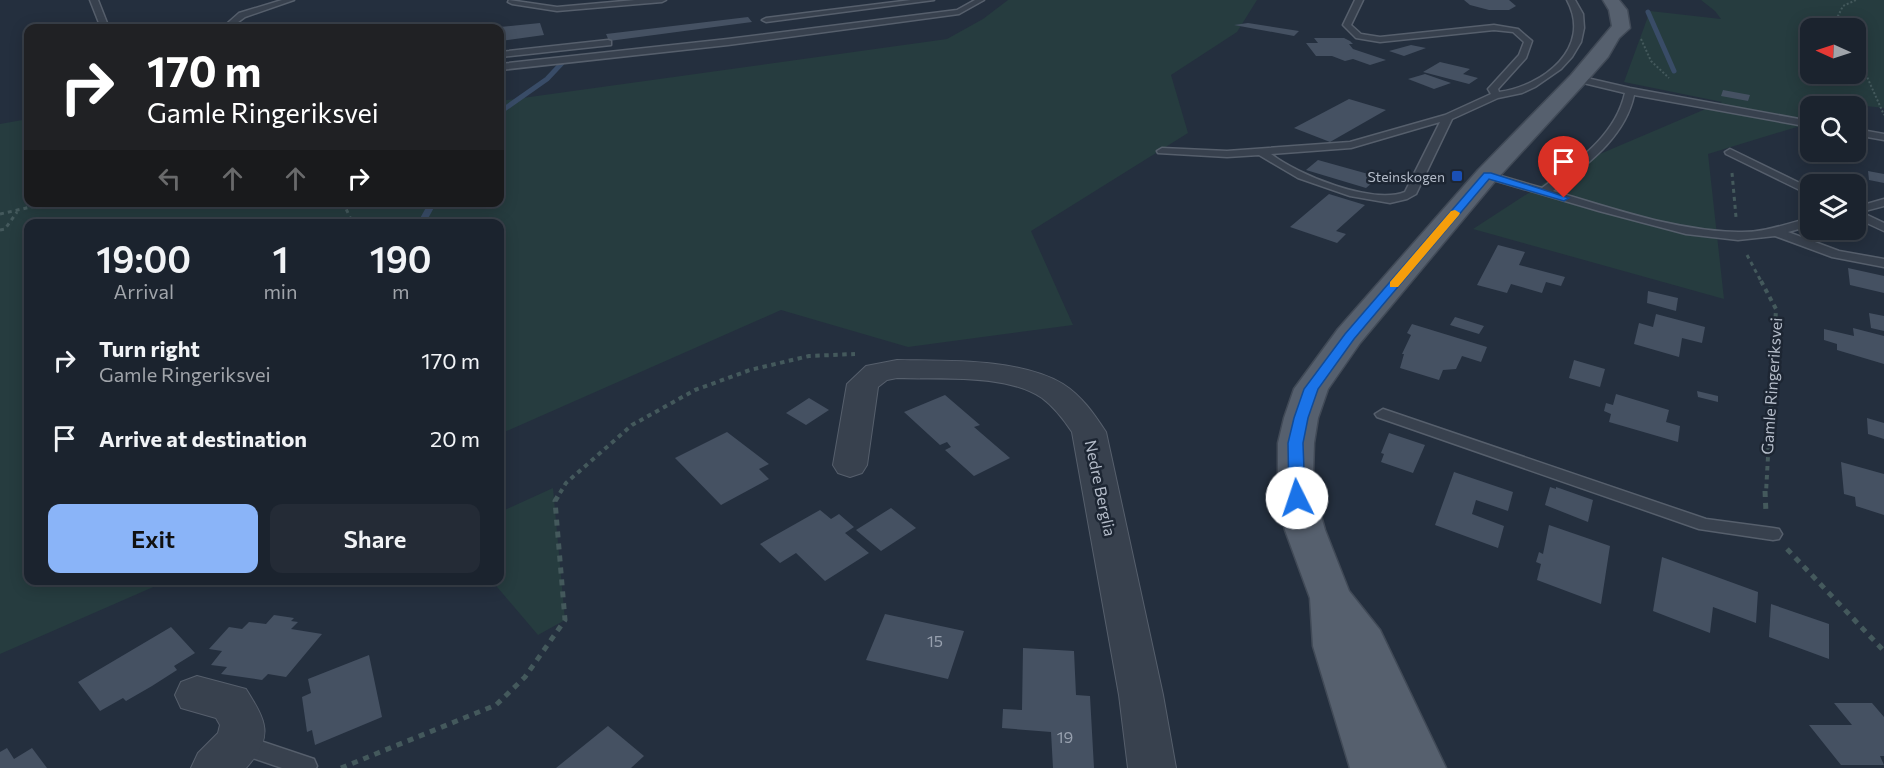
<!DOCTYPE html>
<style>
:root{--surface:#1b232e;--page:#242b36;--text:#f1f3f6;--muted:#a0a4aa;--line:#39404a;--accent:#8ab4f8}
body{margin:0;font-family:Commissioner,sans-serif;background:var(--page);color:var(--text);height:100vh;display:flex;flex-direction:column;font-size:22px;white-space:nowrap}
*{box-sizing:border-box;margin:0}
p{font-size:20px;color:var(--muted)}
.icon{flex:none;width:33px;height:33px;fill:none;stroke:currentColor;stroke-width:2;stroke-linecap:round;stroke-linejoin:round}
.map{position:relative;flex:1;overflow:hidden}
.drawer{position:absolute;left:24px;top:219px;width:480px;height:366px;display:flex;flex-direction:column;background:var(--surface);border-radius:12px;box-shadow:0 3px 15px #0003,0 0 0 2px var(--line)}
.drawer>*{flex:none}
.hud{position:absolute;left:24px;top:24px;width:480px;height:183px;border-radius:12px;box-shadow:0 3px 15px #0003,0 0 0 2px var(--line);background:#202124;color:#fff;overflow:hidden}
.needle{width:39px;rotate:273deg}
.controls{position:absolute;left:1800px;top:18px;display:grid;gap:12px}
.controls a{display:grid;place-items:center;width:66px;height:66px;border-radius:12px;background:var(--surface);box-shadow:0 3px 15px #0003,0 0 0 2px var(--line);font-size:30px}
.pin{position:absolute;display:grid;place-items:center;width:51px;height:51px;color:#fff;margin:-62px -26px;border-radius:50% 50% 50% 0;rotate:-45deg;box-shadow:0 0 6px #0007}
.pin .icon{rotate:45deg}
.me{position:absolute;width:66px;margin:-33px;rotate:356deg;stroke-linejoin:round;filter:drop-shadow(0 0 4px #0008)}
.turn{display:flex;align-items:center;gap:21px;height:126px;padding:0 24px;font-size:27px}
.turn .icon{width:78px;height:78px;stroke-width:2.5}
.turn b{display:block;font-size:42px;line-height:51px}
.lanes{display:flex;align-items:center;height:57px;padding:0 24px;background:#0003;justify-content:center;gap:30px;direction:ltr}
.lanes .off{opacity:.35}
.eta{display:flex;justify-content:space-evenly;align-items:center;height:102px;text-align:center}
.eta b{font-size:36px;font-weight:600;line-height:42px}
.button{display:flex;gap:12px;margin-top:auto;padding:12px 24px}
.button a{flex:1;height:69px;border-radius:12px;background:var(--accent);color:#111;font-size:24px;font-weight:600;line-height:69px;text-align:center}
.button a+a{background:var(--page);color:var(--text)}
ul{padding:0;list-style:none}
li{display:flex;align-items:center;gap:18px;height:78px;padding:0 24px}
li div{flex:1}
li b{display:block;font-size:22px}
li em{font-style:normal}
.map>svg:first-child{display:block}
.green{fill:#263c3f;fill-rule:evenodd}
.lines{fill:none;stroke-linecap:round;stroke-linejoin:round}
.stream-far1{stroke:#394c67;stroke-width:5}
.stream{stroke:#394c67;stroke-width:7}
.building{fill:#455162}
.service-casing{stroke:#565f6c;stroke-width:3}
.minor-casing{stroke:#565f6c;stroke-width:2}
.primary-casing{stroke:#414a57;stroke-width:3}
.path-far3{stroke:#44595c;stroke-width:2;stroke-dasharray:2 2;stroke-linecap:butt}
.path-far2{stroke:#44595c;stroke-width:3;stroke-dasharray:4 4;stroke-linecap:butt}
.path-far1{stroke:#44595c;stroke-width:4;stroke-dasharray:4.5 4.5;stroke-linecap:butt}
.path{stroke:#44595c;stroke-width:5;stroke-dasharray:6 6;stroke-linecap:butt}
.service{fill:#38414e;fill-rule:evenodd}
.minor{fill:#38414e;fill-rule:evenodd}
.primary{fill:#56606e;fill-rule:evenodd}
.route{fill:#1a73e8;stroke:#114b97;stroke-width:1.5}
.slow{fill:#f59e0b}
.transit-dot{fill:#1a4fb4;stroke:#1d2633;stroke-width:2}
.labels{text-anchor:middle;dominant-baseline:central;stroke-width:5;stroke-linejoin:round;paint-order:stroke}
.far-poi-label{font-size:14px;fill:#b4bcc9;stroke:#1d2633;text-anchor:end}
.street-label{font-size:16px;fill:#b4bcc9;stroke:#1d2633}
.near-number-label{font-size:16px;fill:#98a1af}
</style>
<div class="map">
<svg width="1884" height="768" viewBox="0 0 1884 768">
<rect width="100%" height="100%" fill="#242f3e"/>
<!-- green -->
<g class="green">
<path d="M1008,0H1257L1237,32L1171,75L1188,133L1031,231L1073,325L908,347L781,310L500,434V224H28V580L167,581L0,654V124L28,119V202H500V101L947,39L983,19Z"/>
<path d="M1701,0H1884V108L1866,106L1856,109V106H1810V123L1708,154L1724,299L1473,229L1567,168L1722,102L1624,82L1650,11L1721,19L1715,11ZM1810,28H1856V74H1810Z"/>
<path d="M553,488L565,620L538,635L492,581L500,580V512Z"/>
</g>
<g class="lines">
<!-- stream-far1 -->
<g class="stream-far1">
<path d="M1648,12L1674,71"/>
<path d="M500,112L547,79L562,63"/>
</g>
<!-- stream -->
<path class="stream" d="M421,224L433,202"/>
</g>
<!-- building -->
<g class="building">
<path d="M1464,0H1509L1516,6L1509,10H1489L1470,5Z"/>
<path d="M748,17L752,22L609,41L606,34Z"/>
<path d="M540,23L544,35L500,41V27Z"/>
<path d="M1248,23L1299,31L1294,36L1234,25Z"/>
<path d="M1314,38H1344L1350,41L1353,44H1349L1353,49L1386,60L1370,65L1353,59L1345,61L1332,56H1316L1306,43H1318Z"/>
<path d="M1411,45L1426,48L1404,56L1389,51Z"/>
<path d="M1440,62L1470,69L1463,74L1478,78L1469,84L1423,72Z"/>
<path d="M1425,74L1451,83L1434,89L1408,79Z"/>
<path d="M1723,90L1750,95L1748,101L1721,96Z"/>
<path d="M1349,99L1386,110L1330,142L1294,128Z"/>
<path d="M1318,160L1379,177L1366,188L1306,170Z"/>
<path d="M1868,171L1884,174V183L1869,180Z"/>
<path d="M1329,194L1365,205L1336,231L1346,234L1337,243L1290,227Z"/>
<path d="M1498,245L1525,252L1519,265L1565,277L1561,286L1546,282L1542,293L1511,284L1507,293L1477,285Z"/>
<path d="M1848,268L1884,276V293L1850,285Z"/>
<path d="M1648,291L1678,298L1676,311L1647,303Z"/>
<path d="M1869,313L1884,316V331L1871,328Z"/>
<path d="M1656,314L1705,327L1702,343L1682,338L1679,357L1634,344L1639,323L1653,327Z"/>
<path d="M1455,317L1484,326L1479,334L1450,325Z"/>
<path d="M1412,324L1487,347L1481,362L1462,356L1456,369L1443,370L1439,380L1400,368L1404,354H1402L1411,335L1407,333Z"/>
<path d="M1853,328L1884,336V364L1837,350V344L1824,340V329L1854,336Z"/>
<path d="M1574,360L1605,369L1600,387L1569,378Z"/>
<path d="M1697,391L1718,396V402L1698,397Z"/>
<path d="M1616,394L1669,410L1666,422L1680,426L1678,442L1609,422L1611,414L1604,411L1606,403L1613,405Z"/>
<path d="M945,395L980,425L974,427L1010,458L974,476L945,450L951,447L947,442L940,445L904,412Z"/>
<path d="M809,398L829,410L806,425L786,413Z"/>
<path d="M1867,418L1884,423V439L1868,434Z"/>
<path d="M727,432L769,464L759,469L769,479L721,505L675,458Z"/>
<path d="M1389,433L1425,445L1413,473L1381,462L1384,454L1381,453Z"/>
<path d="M1841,462L1884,474V515L1856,506L1855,497L1844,494Z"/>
<path d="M1454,472L1513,492L1508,511L1476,500L1472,514L1504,526L1498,548L1435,525Z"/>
<path d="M1550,487L1556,489V487L1593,500L1588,522L1545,505Z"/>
<path d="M891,508L916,528L881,551L856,530Z"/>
<path d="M820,510L831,519L839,514L854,527L845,533L869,553L825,581L796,553L780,563L760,544Z"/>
<path d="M1549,525L1610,546L1601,604L1537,580L1541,564L1536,562L1539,552L1543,554Z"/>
<path d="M1662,557L1758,592L1756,623L1713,607L1710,633L1653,611Z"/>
<path d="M1771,604L1829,624V659L1769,637Z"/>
<path d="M885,614L964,631L948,679L866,660Z"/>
<path d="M274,615L294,618L291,621L298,622L291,629L322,634L286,677L268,674L262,680L221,674L227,667L211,665L222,651L209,649L229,627L242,629L249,622L266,624Z"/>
<path d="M171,627L195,653L174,666L177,670L152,686L126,701L123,698L100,711L78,682Z"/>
<path d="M1023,648L1074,651L1076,695L1090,696L1094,768H1053L1051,732L1002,728L1003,709L1022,710Z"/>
<path d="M369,655L382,717L315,745L312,730L307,732L302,697L311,693L308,679Z"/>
<path d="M1834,703H1872L1884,717V756H1880L1884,765H1841L1809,725H1852Z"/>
<path d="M608,726L644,756L631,768H556Z"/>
<path d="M7,748L14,759L32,748L47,768H0V752Z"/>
</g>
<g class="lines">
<!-- service casing -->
<g class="service-casing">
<g id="service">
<path d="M90,0H98L109,28H101Z"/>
<path d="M282,0H294L245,17L230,28H222L239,13Z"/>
<path d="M509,0L557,7L635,0H666L662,2L557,11L512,4L508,2Z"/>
<path d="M911,0H934L766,22L762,20L766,18Z"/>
<path d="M975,0H984L959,14L728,45L500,70V64L728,39L957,10Z"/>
<path d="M1355,0H1363L1351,25L1361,34L1380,37L1494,25L1518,29L1532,41L1526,58L1498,89L1499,92C1543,86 1593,48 1567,0H1575L1583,14L1584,28L1581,42L1572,57L1561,69L1535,87L1522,93L1498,98L1452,119L1416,194L1407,199L1390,203L1350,196L1298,178L1259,155L1227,157L1158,153L1157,151L1162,148L1227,151L1350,142L1445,115L1491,94L1488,89L1519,55L1524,42L1513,32L1494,30L1380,42L1356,38L1343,25ZM1440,122L1405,192C1372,205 1298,175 1271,154L1351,148Z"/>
<path d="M608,40L611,41V45L500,57V52Z"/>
<path d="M1578,76L1630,88L1810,121V127L1634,95C1625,138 1586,165 1553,191C1612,208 1675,231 1738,232C1763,233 1786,224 1810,218V226L1788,232L1839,251L1884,259V267L1832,257L1775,236L1738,240L1686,234L1599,211L1483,177L1482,175L1487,172L1542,188C1576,162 1615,137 1625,93L1575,81L1573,79Z"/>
<path d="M1856,129L1884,134V140L1856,135Z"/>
<path d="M1730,149L1810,188V195L1726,154L1725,152Z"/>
<path d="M1884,199V206L1861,212L1884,223V231L1856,218V207Z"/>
<path d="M1383,409L1706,519L1773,528L1779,529L1782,534L1779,539L1773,540L1699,529L1377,417L1375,414Z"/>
<path d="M240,734L314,759L317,766L316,768H282L232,751L229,744L232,737Z"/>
</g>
</g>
<!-- minor casing -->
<g class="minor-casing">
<g id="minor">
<path d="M897,360C946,361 1020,358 1063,384C1082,396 1094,414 1106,432L1163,695L1176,768H1128L1119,695L1072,432C1064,420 1054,407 1042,398C1005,373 940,380 897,378L887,380L878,387L867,465L862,473L850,477L838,473L833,465L847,384L866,366Z"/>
<path d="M197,676L246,689C266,721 275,736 246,768H191L198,753L218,733L220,725L216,718L181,708L175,695L181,682Z"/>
</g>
</g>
<!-- primary casing -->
<g class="primary-casing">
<path id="primary" d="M1603,0H1619L1627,10L1630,28L1619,38L1608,57L1585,83L1496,180L1360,343L1328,389L1318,418L1314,443L1313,473L1316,498L1325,530L1349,591L1380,630L1446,768H1350L1313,646L1310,598L1285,530L1278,498V443L1284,418L1294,389L1338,329L1478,170L1571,75L1612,26L1609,10Z"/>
</g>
<!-- path-far3 -->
<g class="path-far3">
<path d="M1842,28L1838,16L1843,6L1856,0"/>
<path d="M1641,39L1651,61L1669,78"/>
<path d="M1856,52L1884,115"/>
</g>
<!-- path-far2 -->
<g class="path-far2">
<path d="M1732,173L1736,217"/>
<path d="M343,202L353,224"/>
<path d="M0,214L53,202"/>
<path d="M0,230L5,229L17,212"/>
<path d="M1747,255L1762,283"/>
</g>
<!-- path-far1 -->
<g class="path-far1">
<path d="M1761,281L1776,309L1766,493"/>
<path d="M560,493L566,483L632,425L695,390L750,370L809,356L855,354"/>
</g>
<!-- path -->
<g class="path">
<path d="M1765,491L1766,513"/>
<path d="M1787,549L1884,651"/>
<path d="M341,768L496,705L525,677L565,620L555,501L561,491"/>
</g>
<!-- service -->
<use href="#service" class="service"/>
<!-- minor -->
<use href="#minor" class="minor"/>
<!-- primary -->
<use href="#primary" class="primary"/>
</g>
<!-- route -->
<path class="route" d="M1484,173H1491L1569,198L1564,201L1489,179L1354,339L1318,389L1308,418L1303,443L1305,498L1303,502H1292L1289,498L1288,443L1294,418L1304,389L1345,334Z"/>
<!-- slow -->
<path class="slow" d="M1455,210L1460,213L1459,215L1398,287H1390V282L1451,211Z"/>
<!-- markers -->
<rect class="transit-dot" x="1451" y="170" width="12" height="12" rx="3"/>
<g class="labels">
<!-- far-poi labels -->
<g class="far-poi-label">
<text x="1445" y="176">Steinskogen</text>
</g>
<!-- street labels -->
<g class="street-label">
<text transform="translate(1771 386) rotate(-86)">Gamle Ringeriksvei</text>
<text transform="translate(1101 488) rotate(78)">Nedre Berglia</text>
</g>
<!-- near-number labels -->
<g class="near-number-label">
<text x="935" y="640">15</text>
<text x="1065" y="736">19</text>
</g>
</g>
</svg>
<div class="controls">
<a><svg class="needle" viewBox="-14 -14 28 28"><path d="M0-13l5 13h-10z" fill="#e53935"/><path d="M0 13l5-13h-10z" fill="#a0a4aa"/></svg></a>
<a><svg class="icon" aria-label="search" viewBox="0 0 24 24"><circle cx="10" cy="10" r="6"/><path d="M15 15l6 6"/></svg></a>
<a><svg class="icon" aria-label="layers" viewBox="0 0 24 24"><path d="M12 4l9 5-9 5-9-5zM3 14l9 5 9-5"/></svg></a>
</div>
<div class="pin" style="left:1564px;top:198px;background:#d93025"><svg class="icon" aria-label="arrive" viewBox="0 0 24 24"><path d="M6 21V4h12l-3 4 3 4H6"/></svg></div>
<svg class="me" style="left:1297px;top:498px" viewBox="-20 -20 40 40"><circle r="19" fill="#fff"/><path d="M0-13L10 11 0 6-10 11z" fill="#1a73e8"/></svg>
<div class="hud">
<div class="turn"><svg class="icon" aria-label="right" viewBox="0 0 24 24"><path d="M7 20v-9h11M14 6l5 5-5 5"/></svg><div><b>170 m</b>Gamle Ringeriksvei</div></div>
<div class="lanes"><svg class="icon off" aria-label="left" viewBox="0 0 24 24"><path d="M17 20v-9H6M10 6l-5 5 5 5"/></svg><svg class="icon off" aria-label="ahead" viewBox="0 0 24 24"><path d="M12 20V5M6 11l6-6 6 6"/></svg><svg class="icon off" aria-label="ahead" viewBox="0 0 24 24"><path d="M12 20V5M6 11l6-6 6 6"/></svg><svg class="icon" aria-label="right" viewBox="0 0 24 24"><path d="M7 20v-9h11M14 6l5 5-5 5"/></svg></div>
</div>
<section class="drawer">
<div class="eta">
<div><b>19:00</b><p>Arrival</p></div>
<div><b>1</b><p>min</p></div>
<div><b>190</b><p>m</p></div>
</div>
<ul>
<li><svg class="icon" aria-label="right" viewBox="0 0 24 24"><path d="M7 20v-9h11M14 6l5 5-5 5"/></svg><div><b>Turn right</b><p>Gamle Ringeriksvei</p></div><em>170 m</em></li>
<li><svg class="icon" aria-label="arrive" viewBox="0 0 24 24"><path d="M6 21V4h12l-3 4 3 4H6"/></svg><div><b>Arrive at destination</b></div><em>20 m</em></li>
</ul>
<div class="button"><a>Exit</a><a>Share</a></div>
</section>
</div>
